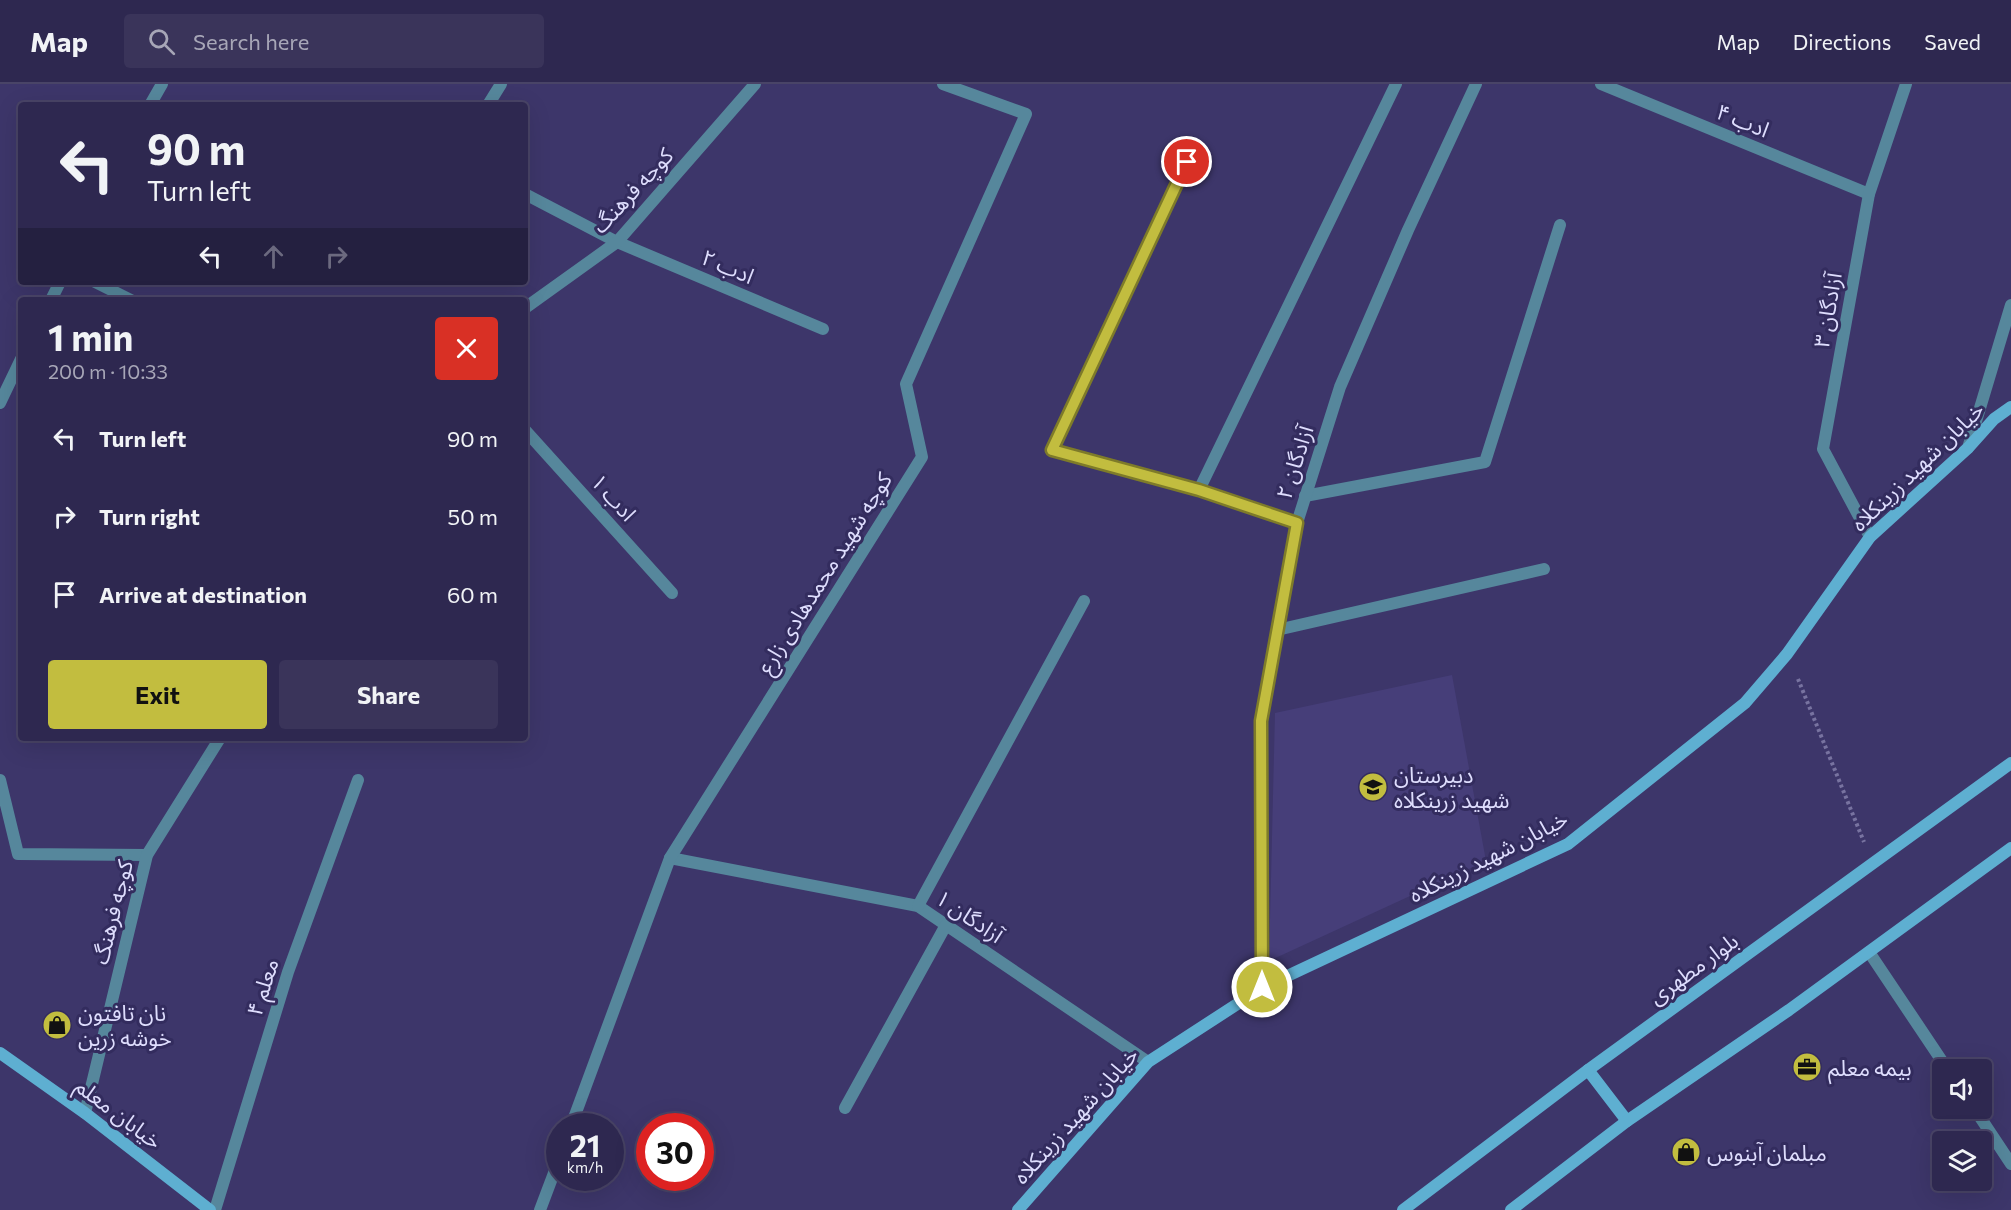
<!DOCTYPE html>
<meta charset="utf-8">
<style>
:root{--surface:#2e2850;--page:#3a345a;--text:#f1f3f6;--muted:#a7a6b7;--line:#494467;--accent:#c2bd3f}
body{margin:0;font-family:Commissioner,"Noto Sans Arabic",sans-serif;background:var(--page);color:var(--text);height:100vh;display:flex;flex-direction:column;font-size:22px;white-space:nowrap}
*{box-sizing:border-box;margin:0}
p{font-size:20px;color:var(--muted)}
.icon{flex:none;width:33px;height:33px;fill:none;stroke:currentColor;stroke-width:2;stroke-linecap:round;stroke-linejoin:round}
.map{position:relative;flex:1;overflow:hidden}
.panel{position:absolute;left:18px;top:213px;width:510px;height:444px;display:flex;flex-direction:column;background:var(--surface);border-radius:6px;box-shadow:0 6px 24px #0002,0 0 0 2px var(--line)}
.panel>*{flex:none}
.hud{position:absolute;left:18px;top:18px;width:510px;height:183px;border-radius:6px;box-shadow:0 6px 24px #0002,0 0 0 2px var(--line);background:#2e2850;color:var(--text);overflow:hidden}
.tools{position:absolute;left:1932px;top:975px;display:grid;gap:12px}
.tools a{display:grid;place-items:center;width:60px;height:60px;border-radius:6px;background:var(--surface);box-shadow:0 6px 24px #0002,0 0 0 2px var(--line);font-size:30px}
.speed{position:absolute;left:546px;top:1029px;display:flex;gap:12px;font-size:30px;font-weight:700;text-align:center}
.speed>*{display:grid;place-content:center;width:78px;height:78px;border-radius:50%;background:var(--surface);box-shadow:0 6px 24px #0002,0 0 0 2px var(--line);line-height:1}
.speed small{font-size:15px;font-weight:400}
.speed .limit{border:9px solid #d22;background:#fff;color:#111}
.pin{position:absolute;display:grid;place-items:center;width:51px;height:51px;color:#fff;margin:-26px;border:3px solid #fff;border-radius:50%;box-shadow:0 2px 6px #0007}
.me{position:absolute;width:66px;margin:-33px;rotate:0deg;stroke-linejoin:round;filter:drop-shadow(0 0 4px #0008)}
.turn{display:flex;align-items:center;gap:21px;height:126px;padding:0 30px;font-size:27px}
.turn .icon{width:78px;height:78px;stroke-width:2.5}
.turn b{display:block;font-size:42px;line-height:51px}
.lanes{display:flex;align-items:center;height:57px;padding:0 30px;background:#0003;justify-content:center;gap:30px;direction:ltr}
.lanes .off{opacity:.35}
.round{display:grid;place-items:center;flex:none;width:63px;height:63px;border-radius:6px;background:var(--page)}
.summary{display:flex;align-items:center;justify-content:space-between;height:102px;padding:0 30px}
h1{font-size:36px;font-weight:700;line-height:45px}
.action{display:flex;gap:12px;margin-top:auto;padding:12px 30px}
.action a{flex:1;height:69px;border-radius:6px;background:var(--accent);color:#111;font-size:24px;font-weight:700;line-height:69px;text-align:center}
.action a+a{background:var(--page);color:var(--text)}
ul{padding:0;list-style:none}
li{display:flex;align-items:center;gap:18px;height:78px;padding:0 30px}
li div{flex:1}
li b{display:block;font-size:22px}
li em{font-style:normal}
header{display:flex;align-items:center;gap:36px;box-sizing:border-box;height:84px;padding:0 30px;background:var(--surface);border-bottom:2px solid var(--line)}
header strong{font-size:28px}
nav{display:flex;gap:33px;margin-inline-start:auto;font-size:21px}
.search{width:420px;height:54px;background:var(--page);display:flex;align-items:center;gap:15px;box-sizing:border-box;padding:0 21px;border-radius:6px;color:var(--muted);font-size:22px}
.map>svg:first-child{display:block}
.built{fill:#463e79}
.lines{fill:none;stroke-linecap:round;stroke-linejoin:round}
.path{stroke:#7873a0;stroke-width:4;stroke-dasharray:3 3;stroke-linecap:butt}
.street{stroke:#56879c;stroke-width:12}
.secondary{stroke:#5eafd1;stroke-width:12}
.route-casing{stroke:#7e7b29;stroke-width:15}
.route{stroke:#c2bd3f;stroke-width:10}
.labels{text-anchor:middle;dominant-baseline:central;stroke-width:6;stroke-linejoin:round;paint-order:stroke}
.street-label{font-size:22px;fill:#deddfd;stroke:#332c5e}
.poi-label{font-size:22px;fill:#deddfd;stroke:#332c5e;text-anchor:start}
</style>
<header>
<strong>Map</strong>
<div class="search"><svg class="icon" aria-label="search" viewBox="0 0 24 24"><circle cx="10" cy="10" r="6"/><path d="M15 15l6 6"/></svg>Search here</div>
<nav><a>Map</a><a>Directions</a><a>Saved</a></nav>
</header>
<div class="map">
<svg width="2011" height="1126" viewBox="0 0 2011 1126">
<rect width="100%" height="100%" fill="#3d366a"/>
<!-- built -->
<path class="built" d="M1452,591L1486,777L1269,877L1275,629Z"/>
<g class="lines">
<!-- path -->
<path class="path" d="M1798,595L1864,758"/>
<!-- street -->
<g class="street">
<path d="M1601,0L1869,110"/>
<path d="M150,21L162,0"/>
<path d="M488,21L501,0"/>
<path d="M1187,78L1051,366L1199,406L1396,0"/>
<path d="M525,110L617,158L823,245"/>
<path d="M95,198L131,216"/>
<path d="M51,216L60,198"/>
<path d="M525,224L617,158L755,0"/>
<path d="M0,319L21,275"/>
<path d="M525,346L672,509"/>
<path d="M1968,364L2011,221"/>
<path d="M1199,406L1297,439"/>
<path d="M1305,412L1485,378L1560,141"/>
<path d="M1870,453L1823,365L1869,110L1906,0"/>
<path d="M1277,546L1544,485"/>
<path d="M0,696L18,770L147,771"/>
<path d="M670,774L918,822L1148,978"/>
<path d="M918,822L1084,517"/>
<path d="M1869,868L1948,986"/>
<path d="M1262,904L1261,637L1297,439L1340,303L1408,146L1476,0"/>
<path d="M845,1024L946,841"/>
<path d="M1974,1024L2011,1080"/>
<path d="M85,1029L147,771L220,654"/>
<path d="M571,1042L670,774L922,373L906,300L1026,30L943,0"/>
<path d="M215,1126L288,888L358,696"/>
<path d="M540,1126L560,1073"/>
</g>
<!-- secondary -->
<g class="secondary">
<path d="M0,969L85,1029L210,1126"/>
<path d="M1588,986L1627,1037"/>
<path d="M1018,1126L1148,978L1262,904L1568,760L1745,619L1787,570L1870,453L1968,364L1994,335L2011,323"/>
<path d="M1403,1126L1588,986L2011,679"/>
<path d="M1511,1126L1627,1037L1789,926L2011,764"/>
</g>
</g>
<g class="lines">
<!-- route casing -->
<g class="route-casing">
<path id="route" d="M1187,78L1052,366L1199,406L1297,439L1261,637L1262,903"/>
</g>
<!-- route -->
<use href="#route" class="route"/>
</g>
<!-- icons -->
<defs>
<g id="school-disc" transform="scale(1.5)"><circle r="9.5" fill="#c2bd3f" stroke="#332c5e"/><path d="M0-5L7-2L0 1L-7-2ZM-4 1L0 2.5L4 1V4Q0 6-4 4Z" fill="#111"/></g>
<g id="shop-disc" transform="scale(1.5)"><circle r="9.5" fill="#c2bd3f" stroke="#332c5e"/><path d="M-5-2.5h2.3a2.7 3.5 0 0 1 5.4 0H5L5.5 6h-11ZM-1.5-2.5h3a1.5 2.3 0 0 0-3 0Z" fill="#111"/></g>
<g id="office-disc" transform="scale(1.5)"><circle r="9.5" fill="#c2bd3f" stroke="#332c5e"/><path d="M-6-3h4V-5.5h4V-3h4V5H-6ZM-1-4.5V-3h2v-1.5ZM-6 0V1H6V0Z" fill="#111"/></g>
</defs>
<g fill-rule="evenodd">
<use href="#school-disc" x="1373" y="703"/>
<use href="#shop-disc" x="57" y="941"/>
<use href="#office-disc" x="1807" y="983"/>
<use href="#shop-disc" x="1686" y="1068"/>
</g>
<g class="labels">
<!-- street labels -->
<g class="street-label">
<text transform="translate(1743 36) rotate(22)">ادب ۴</text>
<text transform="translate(632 106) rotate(-47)">کوچه فرهنگ</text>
<text transform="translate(728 182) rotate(23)">ادب ۲</text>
<text transform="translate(1827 226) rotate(-80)">آزادگان ۳</text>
<text transform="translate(1294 378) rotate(-72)">آزادگان ۲</text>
<text transform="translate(1917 382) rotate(-44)">خیابان شهید زرینکلاه</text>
<text transform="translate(614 413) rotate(48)">ادب ۱</text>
<text transform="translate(824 489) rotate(-58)">کوچه شهید محمدهادی زارع</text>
<text transform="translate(1488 772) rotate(-27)">خیابان شهید زرینکلاه</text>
<text transform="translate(112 828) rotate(-76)">کوچه فرهنگ</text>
<text transform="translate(970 832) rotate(34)">آزادگان ۱</text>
<text transform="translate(1693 884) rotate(-36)">بلوار مطهری</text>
<text transform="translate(262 903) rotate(-72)">معلم ۴</text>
<text transform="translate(119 1029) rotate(37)">خیابان معلم</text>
<text transform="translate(1075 1031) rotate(-48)">خیابان شهید زرینکلاه</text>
</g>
<!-- poi labels -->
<g class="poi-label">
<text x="1394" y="690">دبیرستان<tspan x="1394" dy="25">شهید زرینکلاه</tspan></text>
<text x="78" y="928">نان تافتون<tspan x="78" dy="25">خوشه زرین</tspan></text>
<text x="1828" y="983">بیمه معلم</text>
<text x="1707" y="1068">مبلمان آبنوس</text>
</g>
</g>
</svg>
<div class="tools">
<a><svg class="icon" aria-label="sound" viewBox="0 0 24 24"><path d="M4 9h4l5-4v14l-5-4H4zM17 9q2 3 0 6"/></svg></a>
<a><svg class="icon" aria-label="layers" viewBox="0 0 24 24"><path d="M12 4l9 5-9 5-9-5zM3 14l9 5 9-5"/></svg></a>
</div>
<div class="speed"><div>21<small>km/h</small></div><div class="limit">30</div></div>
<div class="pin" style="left:1187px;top:78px;background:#d93025"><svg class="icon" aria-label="arrive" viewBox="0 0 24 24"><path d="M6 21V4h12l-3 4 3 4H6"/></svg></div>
<svg class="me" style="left:1262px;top:903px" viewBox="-20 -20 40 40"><circle r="17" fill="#c2bd3f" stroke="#fff" stroke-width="3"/><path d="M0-11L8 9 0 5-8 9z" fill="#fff"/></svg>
<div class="hud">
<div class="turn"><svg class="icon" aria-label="left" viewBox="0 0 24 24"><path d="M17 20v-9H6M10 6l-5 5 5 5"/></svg><div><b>90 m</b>Turn left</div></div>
<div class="lanes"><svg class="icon" aria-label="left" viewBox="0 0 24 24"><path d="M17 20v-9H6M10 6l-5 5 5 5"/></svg><svg class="icon off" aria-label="ahead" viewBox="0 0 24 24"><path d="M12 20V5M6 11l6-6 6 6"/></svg><svg class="icon off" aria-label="right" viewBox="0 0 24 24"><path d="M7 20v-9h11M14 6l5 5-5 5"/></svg></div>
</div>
<section class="panel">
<div class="summary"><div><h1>1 min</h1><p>200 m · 10:33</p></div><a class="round" style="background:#d93025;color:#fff"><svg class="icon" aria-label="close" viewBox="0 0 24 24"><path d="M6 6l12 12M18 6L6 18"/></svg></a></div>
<ul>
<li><svg class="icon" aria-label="left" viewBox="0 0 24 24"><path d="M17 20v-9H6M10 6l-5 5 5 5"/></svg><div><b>Turn left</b></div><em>90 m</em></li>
<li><svg class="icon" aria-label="right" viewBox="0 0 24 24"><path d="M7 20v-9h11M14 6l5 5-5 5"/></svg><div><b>Turn right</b></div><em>50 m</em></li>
<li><svg class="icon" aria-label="arrive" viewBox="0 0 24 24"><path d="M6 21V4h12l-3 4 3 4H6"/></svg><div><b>Arrive at destination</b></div><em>60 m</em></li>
</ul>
<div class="action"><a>Exit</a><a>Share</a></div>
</section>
</div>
